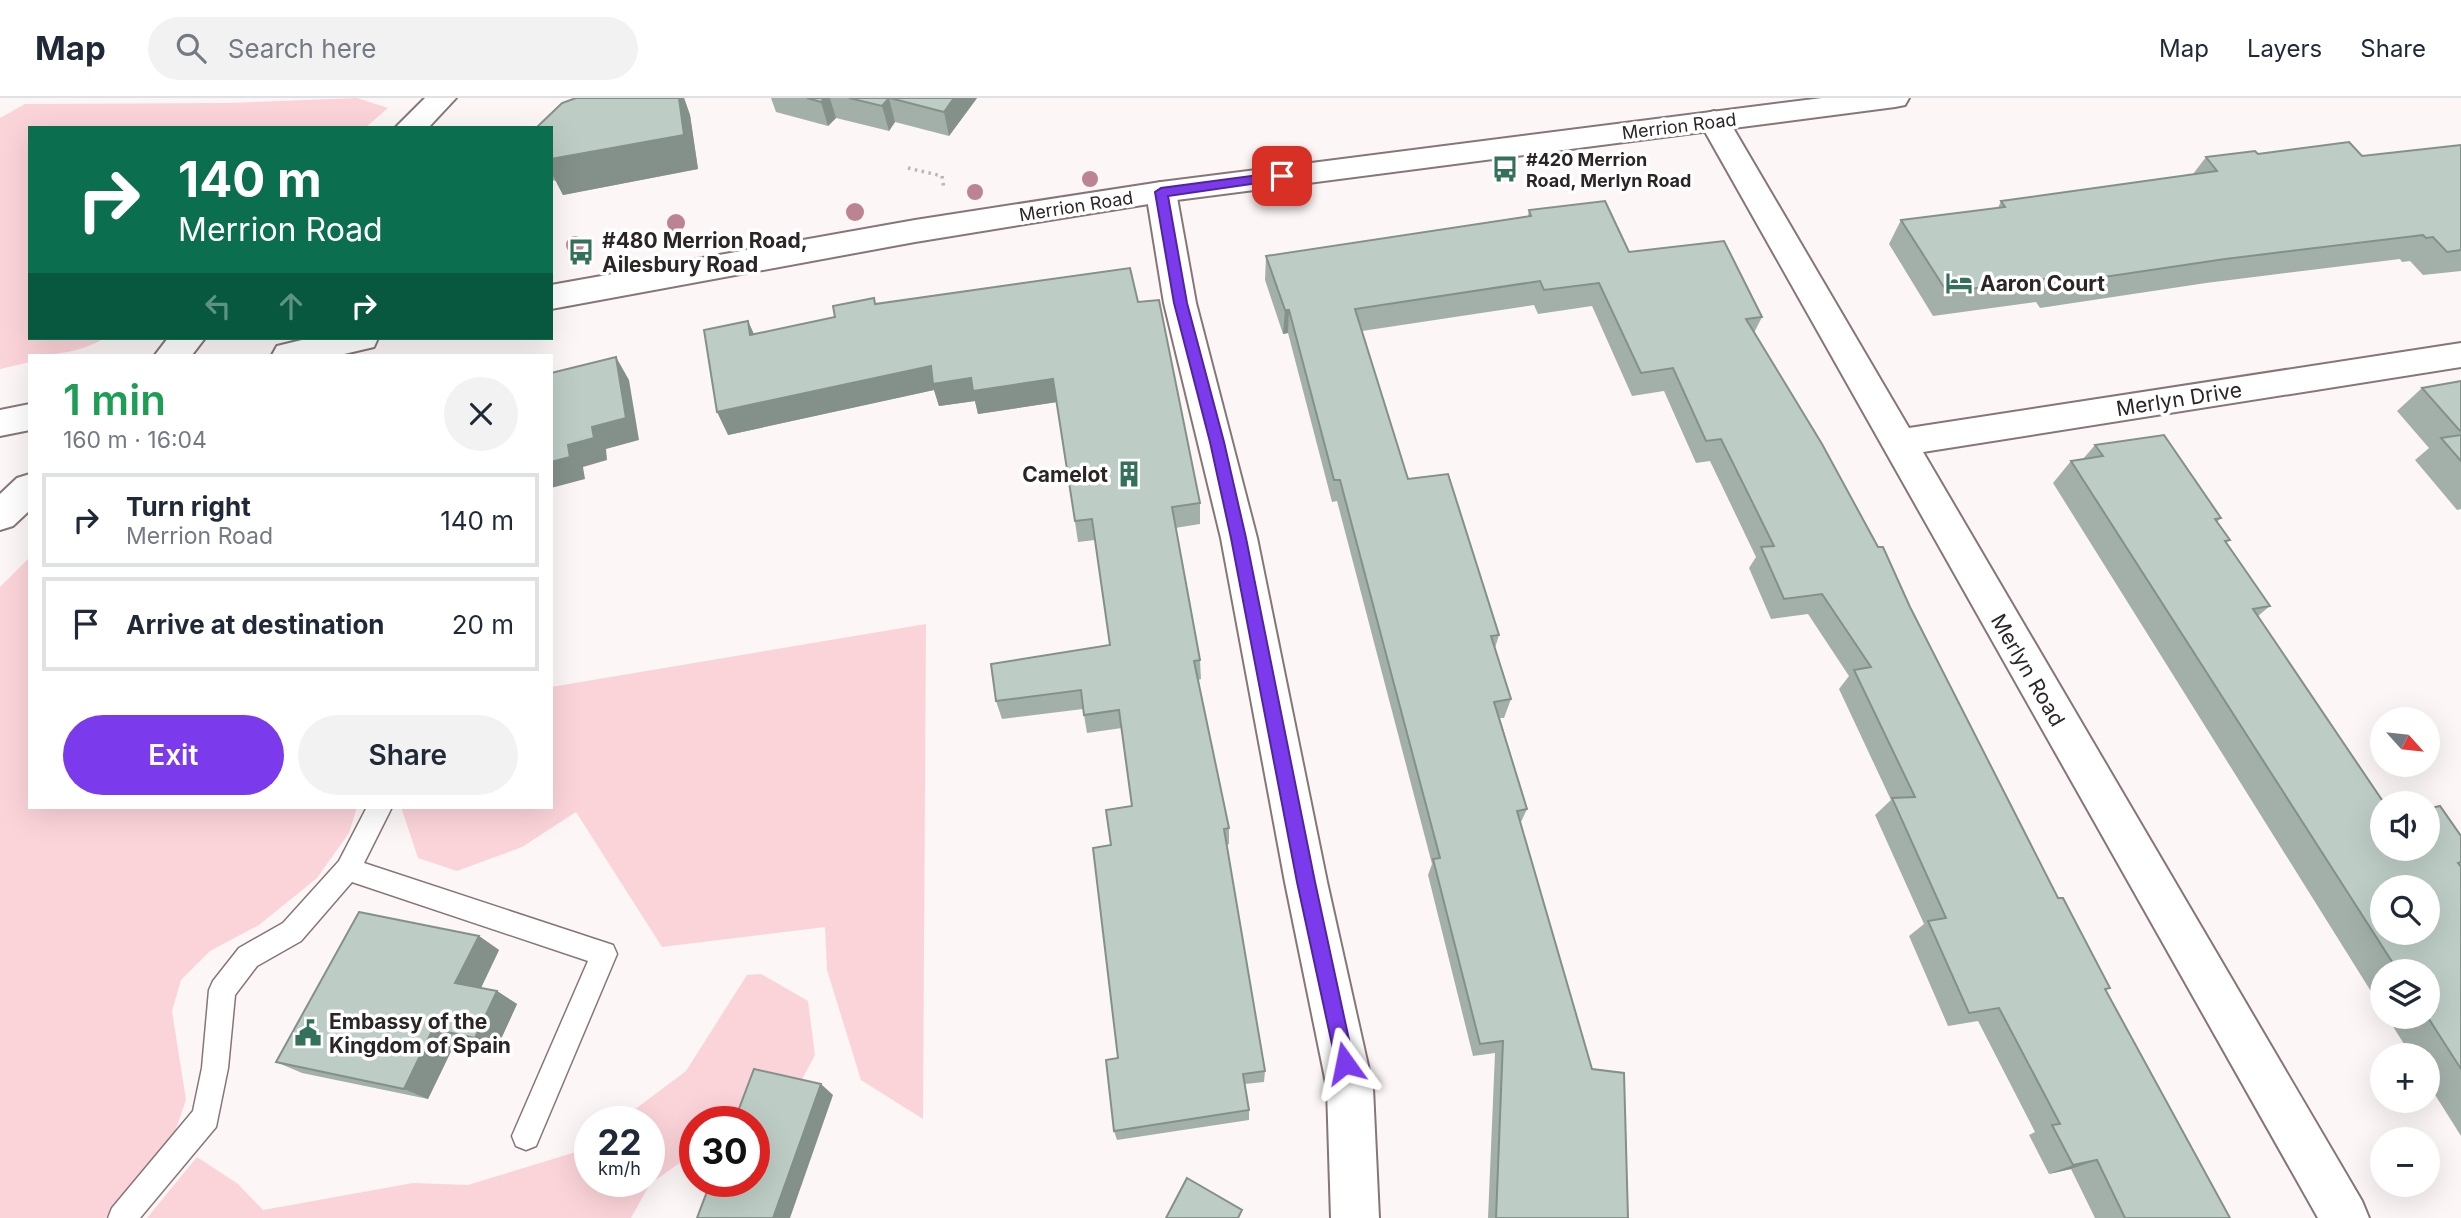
<!DOCTYPE html>
<meta charset="utf-8">
<style>
:root{--surface:#fff;--page:#f2f2f3;--text:#1f2937;--muted:#747a83;--line:#e0e1e3;--accent:#7c3aed}
body{margin:0;font-family:Inter,sans-serif;background:var(--page);color:var(--text);height:100vh;display:flex;flex-direction:column;font-size:26px;white-space:nowrap}
*{box-sizing:border-box;margin:0}
p{font-size:23px;color:var(--muted)}
.icon{flex:none;width:38px;height:38px;fill:none;stroke:currentColor;stroke-width:2;stroke-linecap:round;stroke-linejoin:round}
.map{position:relative;flex:1;overflow:hidden}
.side{position:absolute;left:28px;top:256px;width:525px;height:455px;display:flex;flex-direction:column;background:var(--surface);border-radius:0px;box-shadow:0 7px 28px #0002}
.side>*{flex:none}
.banner{position:absolute;left:28px;top:28px;width:525px;height:214px;border-radius:0px;box-shadow:0 7px 28px #0002;background:#0b6e4f;color:#fff;overflow:hidden}
.needle{width:46px;rotate:117deg}
.buttons{position:absolute;left:2370px;top:609px;display:grid;gap:14px}
.buttons a{display:grid;place-items:center;width:70px;height:70px;border-radius:50%;background:var(--surface);box-shadow:0 7px 28px #0002;font-size:35px}
.speed{position:absolute;left:574px;top:1008px;display:flex;gap:14px;font-size:35px;font-weight:700;text-align:center}
.speed>*{display:grid;place-content:center;width:91px;height:91px;border-radius:50%;background:var(--surface);box-shadow:0 7px 28px #0002;line-height:1}
.speed small{font-size:18px;font-weight:400}
.speed .limit{border:10px solid #d22;background:#fff;color:#111}
.pin{position:absolute;display:grid;place-items:center;width:60px;height:60px;color:#fff;margin:-30px;border-radius:14px;box-shadow:0 4px 10px #0006}
.me{position:absolute;width:77px;margin:-38px;rotate:348deg;stroke-linejoin:round;filter:drop-shadow(0 0 5px #0008)}
.turn{display:flex;align-items:center;gap:24px;height:147px;padding:0 35px;font-size:32px}
.turn .icon{width:91px;height:91px;stroke-width:2.5}
.turn b{display:block;font-size:49px;line-height:60px}
.lanes{display:flex;align-items:center;height:66px;padding:0 35px;background:#0003;justify-content:center;gap:35px;direction:ltr}
.lanes .off{opacity:.35}
.round{display:grid;place-items:center;flex:none;width:74px;height:74px;border-radius:37px;background:var(--page)}
.summary{display:flex;align-items:center;justify-content:space-between;height:119px;padding:0 35px}
h1{font-size:42px;font-weight:600;line-height:52px;color:#1e9e55}
.cta{display:flex;gap:14px;margin-top:auto;padding:14px 35px}
.cta a{flex:1;height:80px;border-radius:42px;background:var(--accent);color:#fff;font-size:28px;font-weight:600;line-height:80px;text-align:center}
.cta a+a{background:var(--page);color:var(--text)}
ul{padding:0;list-style:none}
li{display:flex;align-items:center;gap:21px;height:94px;margin:0 14px 10px;padding:0 21px;border:4px solid var(--line);border-radius:0px}
li div{flex:1}
li b{display:block;font-size:26px}
li em{font-style:normal}
header{display:flex;align-items:center;gap:42px;box-sizing:border-box;height:98px;padding:0 35px;background:var(--surface);border-bottom:2px solid var(--line)}
header strong{font-size:33px}
nav{display:flex;gap:38px;margin-inline-start:auto;font-size:24px}
.search{width:490px;height:63px;background:var(--page);display:flex;align-items:center;gap:18px;box-sizing:border-box;padding:0 24px;border-radius:38px;color:var(--muted);font-size:26px}
.map>svg:first-child{display:block}
.green{fill:#fbd4d9}
.lines{fill:none;stroke-linecap:round;stroke-linejoin:round}
.service-casing{stroke:#867678;stroke-width:3}
.minor-casing{stroke:#867678;stroke-width:4}
.tertiary-casing{stroke:#867678;stroke-width:4}
.secondary-casing{stroke:#867678;stroke-width:4}
.path{stroke:#bcb5b6;stroke-width:3.5;stroke-dasharray:2.5 4.5;stroke-linecap:butt}
.service{fill:#fff;fill-rule:evenodd}
.minor{fill:#fff;fill-rule:evenodd}
.tertiary{fill:#fff;fill-rule:evenodd}
.secondary{fill:#fff;fill-rule:evenodd}
.tree{fill:#bc8392}
.wall{fill:#a3b0a9}
.shaded-wall{fill:#84908a}
.building{fill:#bdcdc5;stroke:#84908a;stroke-width:2;fill-rule:evenodd}
.route{fill:#7c3aed;stroke:#51269a;stroke-width:2}
.labels{text-anchor:middle;dominant-baseline:central;stroke-width:7;stroke-linejoin:round;paint-order:stroke}
.far-street-label{font-size:18px;fill:#2c2526;stroke:#fff}
.far-poi-label{font-size:18px;font-weight:bold;fill:#2c2526;stroke:#fff;text-anchor:start}
.poi-label{font-size:21px;font-weight:bold;fill:#2c2526;stroke:#fff;text-anchor:start}
.street-label{font-size:21px;fill:#2c2526;stroke:#fff}
</style>
<header>
<strong>Map</strong>
<div class="search"><svg class="icon" aria-label="search" viewBox="0 0 24 24"><circle cx="10" cy="10" r="6"/><path d="M15 15l6 6"/></svg>Search here</div>
<nav><a>Map</a><a>Layers</a><a>Share</a></nav>
</header>
<div class="map">
<svg width="2461" height="1120" viewBox="0 0 2461 1120">
<rect width="100%" height="100%" fill="#fdf6f7"/>
<!-- green -->
<g class="green">
<path d="M357,0L388,10L365,30H30V240H105C82,254 57,257 30,257V264L0,271V20L25,6L227,5Z"/>
<path d="M30,459V709H357L349,735L317,780L259,827L210,853L181,882L172,913L186,1002L172,1042L105,1120H0V489Z"/>
<path d="M926,526L923,1021L861,982L827,872L825,829L662,849L576,714L522,749L457,773L418,760L401,709H551V589Z"/>
<path d="M761,876L808,903L815,957L798,989L752,1024H695V1054L650,1086L631,1120H147L197,1059L238,1086L263,1112L413,1085L468,1087L579,1053L590,1045V1083H649V1024H618L686,973L747,877Z"/>
</g>
<g class="lines">
<!-- service casing -->
<g class="service-casing">
<path id="service" d="M367,709H392L364,765L613,847L617,856L536,1048L526,1052L516,1048L512,1038L588,863L352,784L301,843L257,868L235,897L228,970L216,1029L140,1120H108L112,1110L193,1013L202,970L209,892L213,883L239,850L283,825L339,763Z"/>
</g>
<!-- minor casing -->
<g class="minor-casing">
<g id="minor">
<path d="M1714,13L1724,16L1729,23L1909,330L2461,245V269L1923,354L2362,1103L2369,1120H2318L1699,23L1704,16Z"/>
<path d="M1161,84L1172,87L1176,94L1196,205L1257,440L1327,784L1373,990L1379,1120H1331L1327,990L1285,784L1221,440L1164,205L1146,94L1150,87Z"/>
</g>
</g>
<!-- tertiary casing -->
<g class="tertiary-casing">
<path id="tertiary" d="M30,376V412L13,428L0,432V396L17,380Z"/>
</g>
<!-- secondary casing -->
<g class="secondary-casing">
<g id="secondary">
<path d="M425,0H456L428,30H395Z"/>
<path d="M1822,0H1909L1905,7L1895,9L1161,104L915,144L551,211V187L915,122L1161,84Z"/>
<path d="M168,240H205L192,257H155Z"/>
<path d="M310,240H378L374,249L340,257H272L277,248Z"/>
<path d="M30,306V332L0,338V312Z"/>
</g>
</g>
<!-- path -->
<path class="path" d="M908,70L942,78L944,91"/>
<!-- service -->
<use href="#service" class="service"/>
<!-- minor -->
<use href="#minor" class="minor"/>
<!-- tertiary -->
<use href="#tertiary" class="tertiary"/>
<!-- secondary -->
<use href="#secondary" class="secondary"/>
</g>
<!-- trees -->
<g class="tree">
<circle cx="1090" cy="81" r="8"/>
<circle cx="975" cy="94" r="8"/>
<circle cx="855" cy="114" r="9"/>
<circle cx="676" cy="125" r="9"/>
<circle cx="575" cy="147" r="9"/>
</g>
<!-- wall -->
<g class="wall">
<path d="M576,0H684L690,17L698,71L563,97L556,83L551,82V30Z"/>
<path d="M771,0H977L949,38L895,24L889,33L836,20L828,28L776,14Z"/>
<path d="M2461,47V173L2423,177L2410,163L2402,164L2400,161L2206,185L2040,210L2036,204L1933,218L1889,146L1901,122L1998,110L2001,103L2193,76L2206,59L2258,56L2362,58Z"/>
<path d="M1529,112L1629,154L1762,219L1754,235L1910,509L2058,800L2110,890L2106,892L2230,1120H2095L2071,1071L2049,1076L2029,1037L2035,1034L1978,923L1948,928L1909,838L1924,826L1875,717L1891,702L1839,591L1849,578L1808,516L1771,521L1749,470L1756,459L1710,363L1696,365L1664,293L1632,298L1592,208L1538,216L1534,207L1362,233L1408,381L1499,537L1495,550L1511,601L1504,620H1500L1527,711L1520,726L1628,1120H1488L1495,955L1473,958L1428,777L1432,766L1337,403L1332,404L1288,235L1283,236L1265,182L1266,158L1528,118Z"/>
<path d="M1138,204L1200,405V426L1175,430L1200,562L1201,581L1198,582L1229,730V746L1227,747L1265,973L1264,984L1245,986L1249,1012V1022L1117,1042L1114,1033L1118,960L1111,747L1132,708L1122,630L1087,635L1083,611L1002,621L996,603L1110,547L1095,442L1078,444L1057,304L978,316L975,303L939,308L934,292L728,337L748,223L754,236L835,219L876,206Z"/>
<path d="M2461,283V411L2457,412L2415,362L2429,350L2397,313L2422,290Z"/>
<path d="M2095,347L2221,420L2217,424L2230,442L2226,445L2270,508L2258,518L2382,751L2461,738V1038L2427,984V957H2411L2387,919H2427V873H2382V911L2053,385L2071,363L2083,361Z"/>
<path d="M479,838L499,852L481,890L497,893L517,906L496,952L456,943L428,1001L302,975L276,964Z"/>
</g>
<!-- shaded-wall -->
<g class="shaded-wall">
<path d="M679,0H684L690,17L698,71L563,97L551,74V61Z"/>
<path d="M824,0H830L836,20L828,28L821,4Z"/>
<path d="M889,0L895,24L889,33L882,8Z"/>
<path d="M954,0H977L949,38L944,14Z"/>
<path d="M1285,212H1289L1288,235L1283,236Z"/>
<path d="M748,223L758,246L750,237Z"/>
<path d="M616,259L629,282L639,342L606,351L607,362L583,369L585,381L551,390V364L568,347L592,329Z"/>
<path d="M931,268L971,280L1053,281L1057,304L978,316L975,303L939,308L934,292L728,337L717,314Z"/>
<path d="M479,838L499,852L477,898L455,885Z"/>
<path d="M497,893L517,906L496,952L475,940Z"/>
<path d="M433,931L456,943L428,1001L404,991Z"/>
<path d="M821,986L833,997L790,1120H773Z"/>
<path d="M2097,1062L2071,1071L2049,1076L2073,1067Z"/>
</g>
<!-- building -->
<g class="building">
<path d="M576,0H679L684,37L551,61V30H536L562,5Z"/>
<path d="M807,0H824L821,4Z"/>
<path d="M849,0H889L882,8Z"/>
<path d="M890,0H954L944,14Z"/>
<path d="M2349,44L2362,58L2461,47V152L2447,154L2433,139L2426,140L2423,137L2225,161L2057,186L2052,180L1947,194L1901,122L2005,109L2001,103L2217,73L2206,59L2255,53L2258,56Z"/>
<path d="M1605,103L1629,154L1724,143L1762,219L1746,221L1822,346L1878,449H1883L1910,509L2058,800H2063L2110,890L2105,891L2230,1120H2125L2097,1062L2073,1067L2052,1027L2060,1026L1999,910L1969,915L1928,823L1946,820L1892,700L1915,699L1854,572L1871,569L1822,496L1784,501L1761,449L1774,448L1721,341L1706,343L1673,270L1641,275L1599,185L1544,192L1540,183L1355,211L1408,381L1448,376L1499,537L1491,538L1511,601L1494,604L1527,711L1517,713L1592,971L1624,975L1628,1120H1496L1503,943L1480,946L1433,761L1440,760L1340,382H1334L1289,212H1285L1266,158L1531,118L1529,112Z"/>
<path d="M1130,170L1138,204L1159,202L1200,405L1172,409L1200,562L1194,563L1229,730L1224,731L1265,973L1243,976L1249,1012L1114,1033L1106,962L1118,960L1093,750L1111,747L1106,712L1132,708L1119,612L1084,617L1081,592L996,603L991,566L1110,547L1092,421L1075,423L1053,281L973,293L971,280L933,286L931,268L717,314L704,232L748,223L750,237L835,219L833,208L874,200L875,206Z"/>
<path d="M616,259L626,320L592,329L594,340L568,347L570,359L551,364V275Z"/>
<path d="M2461,283V334L2422,290Z"/>
<path d="M2164,337L2221,420L2215,421L2230,442L2225,443L2270,508L2253,511L2384,705H2382V751H2427V711L2440,708L2461,738V764L2458,765L2461,769V971L2427,918V873H2398L2071,363L2103,358L2095,347ZM2382,789H2427V835H2382Z"/>
<path d="M2461,337V363L2441,340Z"/>
<path d="M359,814L479,838L455,885L497,893L475,940L433,931L404,991L276,964Z"/>
<path d="M754,971L821,986L773,1120H697L711,1083H754V1024H734Z"/>
<path d="M1187,1080L1242,1112L1238,1120H1166Z"/>
</g>
<!-- route -->
<path class="route" d="M1282,74L1288,78L1286,81L1168,98L1187,205L1224,344L1246,440L1315,784L1354,965L1352,971L1345,974L1338,971L1336,965L1297,784L1231,440L1210,344L1174,205L1155,94L1161,90Z"/>
<!-- icons -->
<defs>
<g id="bus-bare" transform="scale(2.1)"><path d="M-5-6H5V4H4V6H2V4H-2V6H-4V4H-5ZM-3.5-4V0h7V-4ZM-3.5 1.2v1.5H-2V1.2ZM2 1.2v1.5H3.5V1.2Z" fill="#35705b" stroke="#fff" stroke-width="2.5" paint-order="stroke"/></g>
<g id="hotel-bare" transform="scale(2.1)"><path d="M-6-4.5h1.5V1H6V5H4.5V3h-9V5H-6ZM-4 0a1.8 1.8 0 1 1 3.6 0ZM.5 0V-2.5h3Q6-2.5 6 0Z" fill="#35705b" stroke="#fff" stroke-width="2.5" paint-order="stroke"/></g>
<g id="building-bare" transform="scale(2.1)"><path d="M-4-6H4V6H1V3H-1V6H-4ZM-2.5-4.3h1.7v1.8h-1.7ZM.8-4.3h1.7v1.8H.8ZM-2.5-1h1.7V.8h-1.7ZM.8-1h1.7V.8H.8Z" fill="#35705b" stroke="#fff" stroke-width="2.5" paint-order="stroke"/></g>
<g id="civic-bare" transform="scale(2.1)"><path d="M-.6-6.5H3V-4.5H.6V-3L4-1V1h2V6H-6V1h2V-1L-.6-3ZM-1.2 2.5V6h2.4V2.5Z" fill="#35705b" stroke="#fff" stroke-width="2.5" paint-order="stroke"/></g>
</defs>
<g fill-rule="evenodd">
<use href="#bus-bare" x="1505" y="71"/>
<use href="#bus-bare" x="581" y="154"/>
<use href="#hotel-bare" x="1959" y="185"/>
<use href="#building-bare" x="1129" y="376"/>
<use href="#civic-bare" x="308" y="935"/>
</g>
<g class="labels">
<!-- far-street labels -->
<g class="far-street-label">
<text transform="translate(1679 28) rotate(-7)">Merrion Road</text>
<text transform="translate(1076 108) rotate(-9)">Merrion Road</text>
</g>
<!-- far-poi labels -->
<g class="far-poi-label">
<text x="1526" y="61">#420 Merrion<tspan x="1526" dy="21">Road, Merlyn Road</tspan></text>
</g>
<!-- poi labels -->
<g class="poi-label">
<text x="602" y="142">#480 Merrion Road,<tspan x="602" dy="24">Ailesbury Road</tspan></text>
<text x="1980" y="185">Aaron Court</text>
<text x="1108" y="376" text-anchor="end">Camelot</text>
<text x="329" y="923">Embassy of the<tspan x="329" dy="24">Kingdom of Spain</tspan></text>
</g>
<!-- street labels -->
<g class="street-label">
<text transform="translate(2179 301) rotate(-9)">Merlyn Drive</text>
<text transform="translate(2028 572) rotate(60)">Merlyn Road</text>
</g>
</g>
</svg>
<div class="buttons">
<a><svg class="needle" viewBox="-14 -14 28 28"><path d="M0-13l5 13h-10z" fill="#e53935"/><path d="M0 13l5-13h-10z" fill="#747a83"/></svg></a>
<a><svg class="icon" aria-label="sound" viewBox="0 0 24 24"><path d="M4 9h4l5-4v14l-5-4H4zM17 9q2 3 0 6"/></svg></a>
<a><svg class="icon" aria-label="search" viewBox="0 0 24 24"><circle cx="10" cy="10" r="6"/><path d="M15 15l6 6"/></svg></a>
<a><svg class="icon" aria-label="layers" viewBox="0 0 24 24"><path d="M12 4l9 5-9 5-9-5zM3 14l9 5 9-5"/></svg></a>
<a>+</a>
<a>−</a>
</div>
<div class="speed"><div>22<small>km/h</small></div><div class="limit">30</div></div>
<div class="pin" style="left:1282px;top:78px;background:#d93025"><svg class="icon" aria-label="arrive" viewBox="0 0 24 24"><path d="M6 21V4h12l-3 4 3 4H6"/></svg></div>
<svg class="me" style="left:1345px;top:965px" viewBox="-20 -20 40 40"><path d="M0-17L14 15 0 8-14 15z" fill="#7c3aed" stroke="#fff" stroke-width="4"/></svg>
<div class="banner">
<div class="turn"><svg class="icon" aria-label="right" viewBox="0 0 24 24"><path d="M7 20v-9h11M14 6l5 5-5 5"/></svg><div><b>140 m</b>Merrion Road</div></div>
<div class="lanes"><svg class="icon off" aria-label="left" viewBox="0 0 24 24"><path d="M17 20v-9H6M10 6l-5 5 5 5"/></svg><svg class="icon off" aria-label="ahead" viewBox="0 0 24 24"><path d="M12 20V5M6 11l6-6 6 6"/></svg><svg class="icon" aria-label="right" viewBox="0 0 24 24"><path d="M7 20v-9h11M14 6l5 5-5 5"/></svg></div>
</div>
<section class="side">
<div class="summary"><div><h1>1 min</h1><p>160 m · 16:04</p></div><a class="round"><svg class="icon" aria-label="close" viewBox="0 0 24 24"><path d="M6 6l12 12M18 6L6 18"/></svg></a></div>
<ul>
<li><svg class="icon" aria-label="right" viewBox="0 0 24 24"><path d="M7 20v-9h11M14 6l5 5-5 5"/></svg><div><b>Turn right</b><p>Merrion Road</p></div><em>140 m</em></li>
<li><svg class="icon" aria-label="arrive" viewBox="0 0 24 24"><path d="M6 21V4h12l-3 4 3 4H6"/></svg><div><b>Arrive at destination</b></div><em>20 m</em></li>
</ul>
<div class="cta"><a>Exit</a><a>Share</a></div>
</section>
</div>
